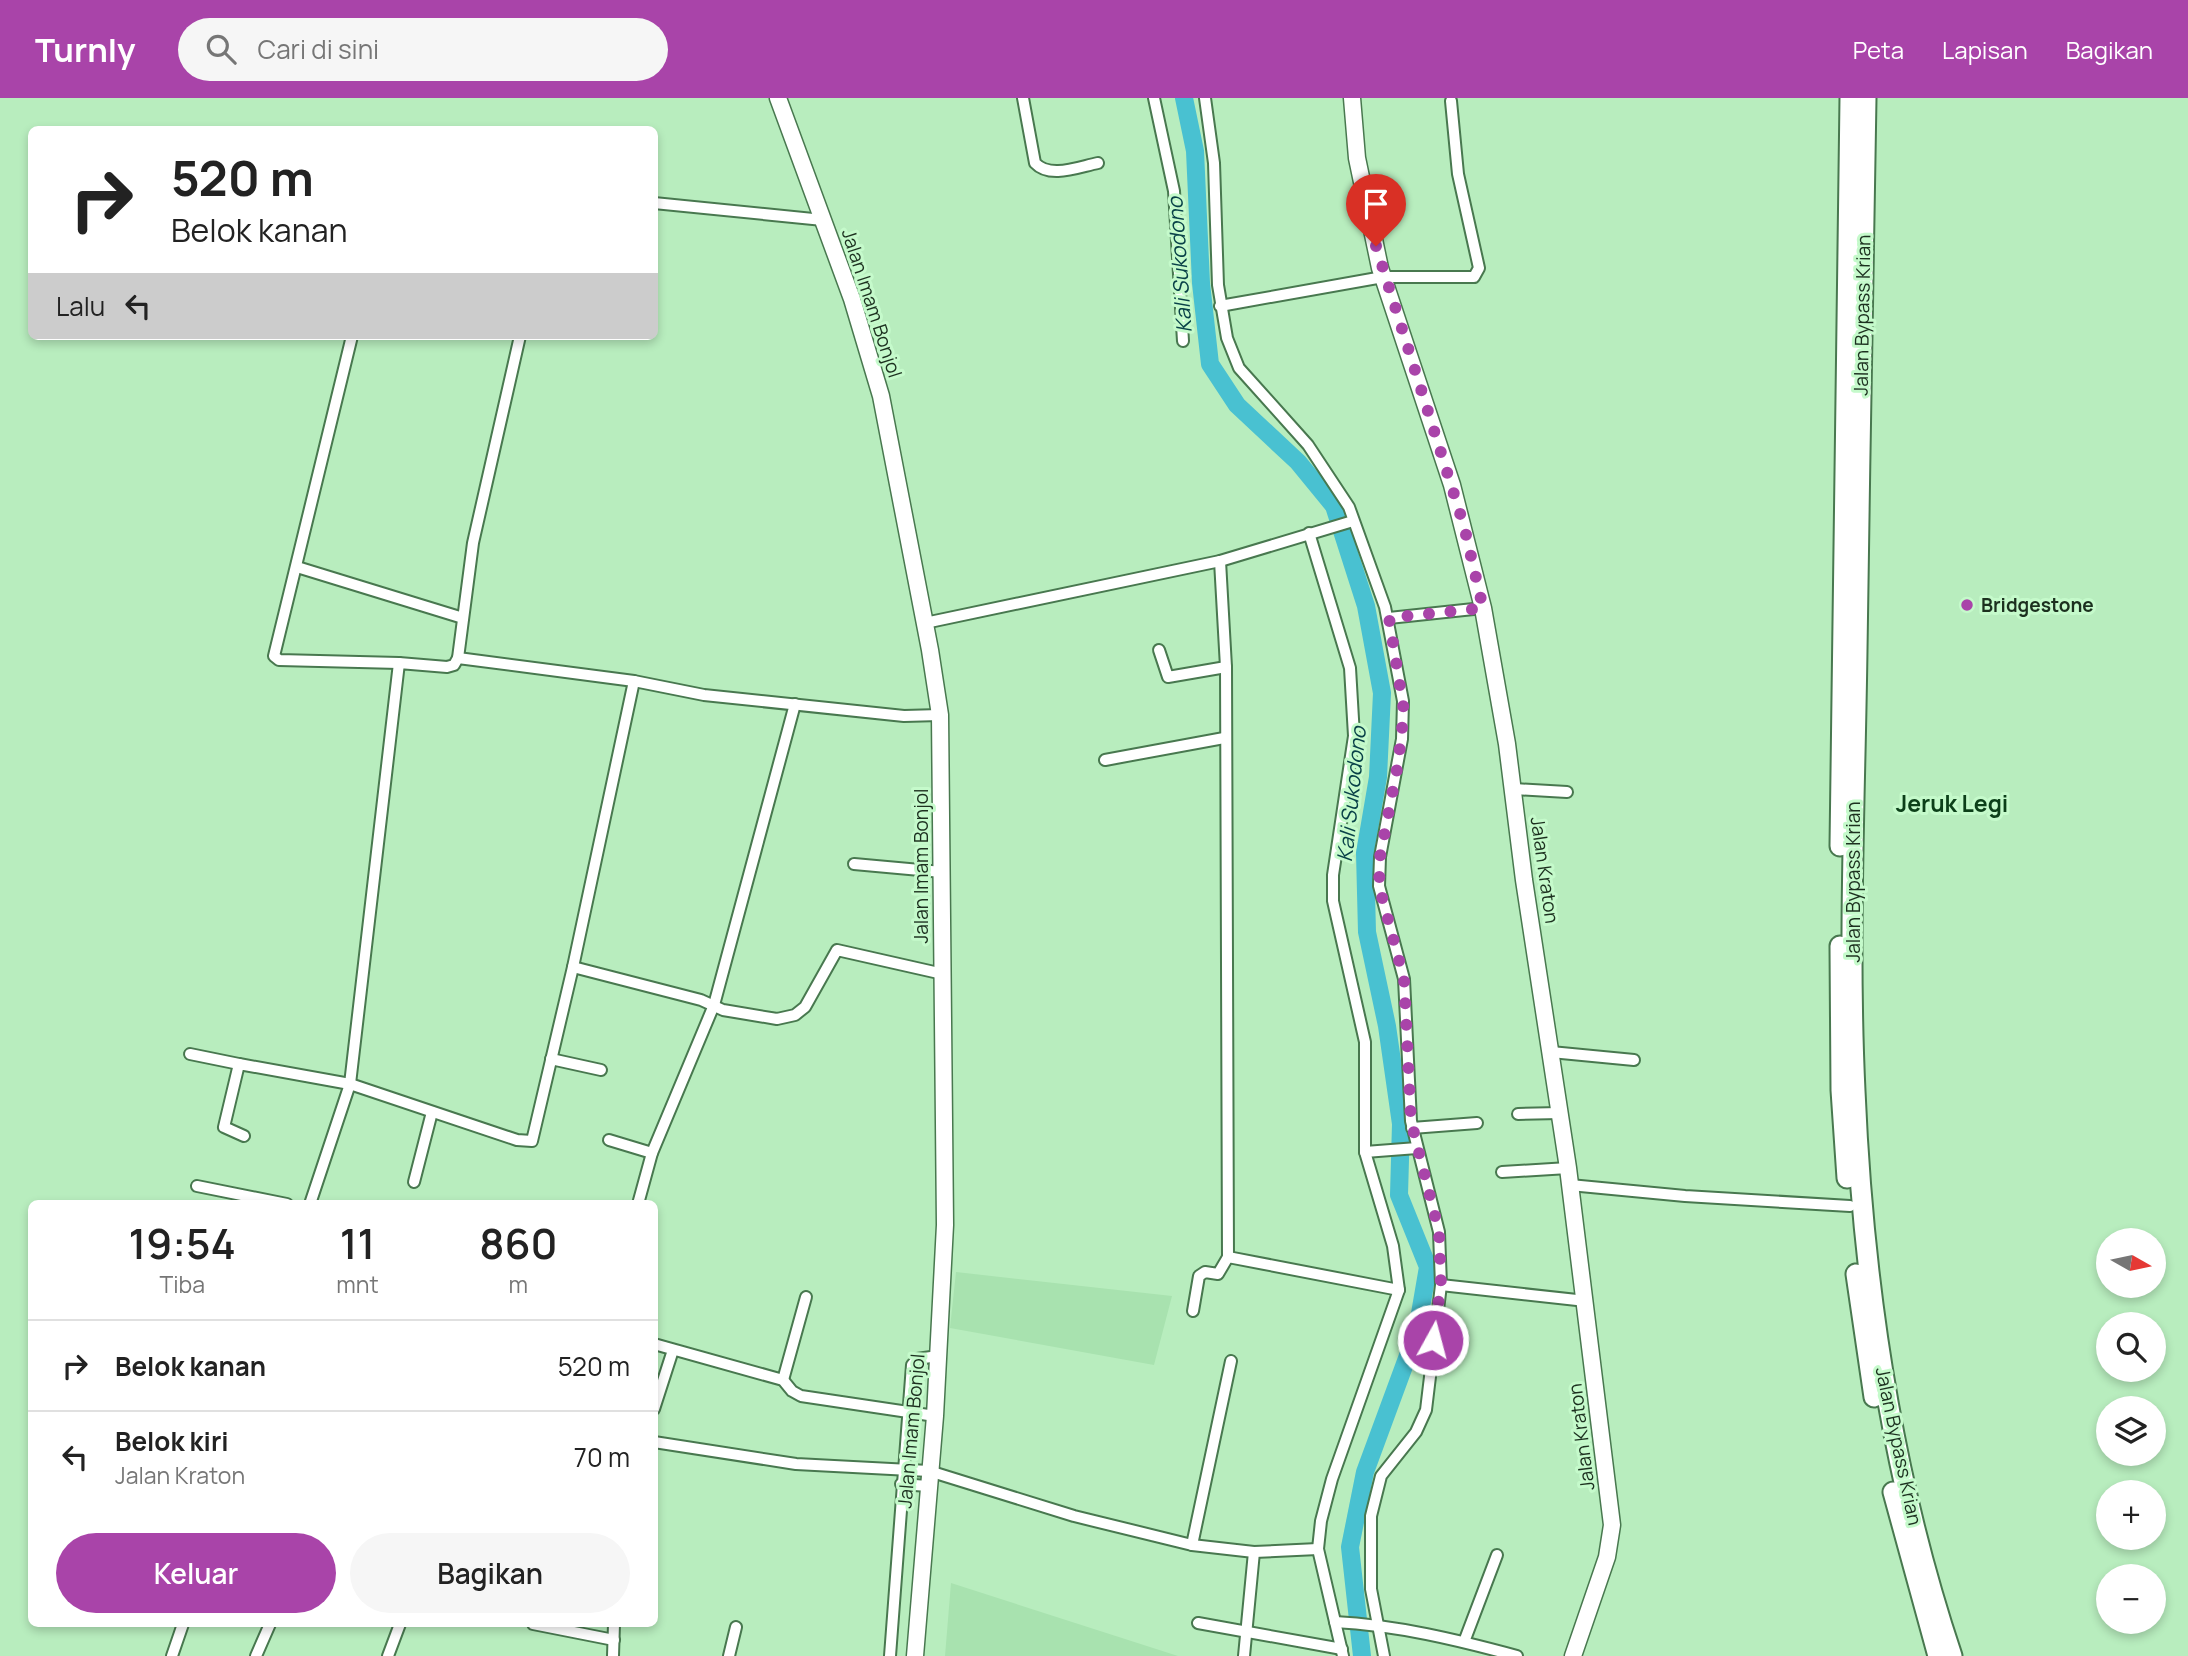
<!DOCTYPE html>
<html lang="id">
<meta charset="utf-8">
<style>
:root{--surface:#fff;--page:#f6f6f6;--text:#222;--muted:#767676;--line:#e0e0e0;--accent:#a944a9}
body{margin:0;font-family:Manrope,sans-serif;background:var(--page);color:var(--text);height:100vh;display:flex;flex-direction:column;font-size:26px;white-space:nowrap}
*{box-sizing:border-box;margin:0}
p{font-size:23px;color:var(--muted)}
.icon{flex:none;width:38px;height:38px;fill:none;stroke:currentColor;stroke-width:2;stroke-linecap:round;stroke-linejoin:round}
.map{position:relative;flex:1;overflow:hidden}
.panel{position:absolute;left:28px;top:1102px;width:630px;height:427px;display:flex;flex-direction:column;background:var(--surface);border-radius:10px;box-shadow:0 4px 10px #0003}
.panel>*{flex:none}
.top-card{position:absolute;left:28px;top:28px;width:630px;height:214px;border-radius:10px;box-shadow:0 4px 10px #0003;background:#fff;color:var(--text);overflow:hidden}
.needle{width:46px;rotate:99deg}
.tools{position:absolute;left:2096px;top:1130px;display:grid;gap:14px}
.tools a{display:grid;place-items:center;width:70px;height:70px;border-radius:50%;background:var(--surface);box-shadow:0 4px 10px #0003;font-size:35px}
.pin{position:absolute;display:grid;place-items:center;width:60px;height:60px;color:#fff;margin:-72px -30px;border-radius:50% 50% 50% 0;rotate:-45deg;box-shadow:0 0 7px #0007}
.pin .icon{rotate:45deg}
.me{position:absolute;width:77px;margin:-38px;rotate:7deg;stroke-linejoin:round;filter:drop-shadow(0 0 5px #0008)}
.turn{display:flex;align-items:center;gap:24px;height:147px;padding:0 28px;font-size:32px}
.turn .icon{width:91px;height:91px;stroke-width:2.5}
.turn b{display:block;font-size:49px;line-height:60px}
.then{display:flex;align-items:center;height:66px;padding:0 28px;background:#0003;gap:14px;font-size:26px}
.eta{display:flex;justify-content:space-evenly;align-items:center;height:119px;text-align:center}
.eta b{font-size:42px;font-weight:600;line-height:49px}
.cta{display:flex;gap:14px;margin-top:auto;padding:14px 28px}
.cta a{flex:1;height:80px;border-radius:42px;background:var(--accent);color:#fff;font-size:28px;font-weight:600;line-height:80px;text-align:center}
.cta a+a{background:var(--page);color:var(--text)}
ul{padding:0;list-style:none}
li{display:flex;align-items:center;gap:21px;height:91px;padding:0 28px;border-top:2px solid var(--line)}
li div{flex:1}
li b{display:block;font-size:26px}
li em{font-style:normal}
header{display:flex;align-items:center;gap:42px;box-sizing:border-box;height:98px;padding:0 35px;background:var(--accent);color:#fff}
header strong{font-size:33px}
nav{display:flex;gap:38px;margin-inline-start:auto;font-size:24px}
.search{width:490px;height:63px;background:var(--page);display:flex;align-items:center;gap:18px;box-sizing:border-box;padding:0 24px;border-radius:38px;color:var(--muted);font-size:26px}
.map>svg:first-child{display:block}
.built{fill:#a8e2af}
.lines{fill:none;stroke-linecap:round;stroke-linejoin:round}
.river{stroke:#49c1d1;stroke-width:18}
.street-casing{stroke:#48784f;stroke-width:14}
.secondary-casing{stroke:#48784f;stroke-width:19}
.highway-casing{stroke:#48784f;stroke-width:23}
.street{stroke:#fff;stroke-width:10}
.secondary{stroke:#fff;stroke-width:16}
.highway{stroke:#fff;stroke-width:19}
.route{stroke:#a944a9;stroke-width:12;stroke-dasharray:0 21.6}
.poi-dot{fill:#a944a9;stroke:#c5facb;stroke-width:2.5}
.labels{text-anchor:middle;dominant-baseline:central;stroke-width:6;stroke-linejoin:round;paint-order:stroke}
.street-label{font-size:19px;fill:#1c301f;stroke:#c5facb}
.poi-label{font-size:19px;font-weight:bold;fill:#1c301f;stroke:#c5facb;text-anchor:start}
.water-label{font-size:21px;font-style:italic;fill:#094148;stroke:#c5facb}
.quarter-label{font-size:23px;font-weight:bold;fill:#0c3f19;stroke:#c5facb}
</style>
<header>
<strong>Turnly</strong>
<div class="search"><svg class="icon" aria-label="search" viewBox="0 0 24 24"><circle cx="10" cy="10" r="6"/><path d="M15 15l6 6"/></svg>Cari di sini</div>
<nav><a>Peta</a><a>Lapisan</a><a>Bagikan</a></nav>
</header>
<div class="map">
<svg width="2188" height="1558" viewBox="0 0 2188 1558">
<rect width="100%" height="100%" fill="#b8edbe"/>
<!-- built -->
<g class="built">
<path d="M956,1174L1172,1198L1154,1267L950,1230Z"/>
<path d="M951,1485L1178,1558H945Z"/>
</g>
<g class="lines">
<!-- river -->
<path class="river" d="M1184,0L1195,53L1201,185L1210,266L1237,307L1298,364L1334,408L1366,508L1382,595L1378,679L1365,755L1367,834L1387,928L1401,1026L1399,1097L1428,1169L1417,1233L1365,1374L1350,1449L1362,1558"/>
<!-- street casing -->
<g class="street-casing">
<g id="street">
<path d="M1023,0L1035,65C1050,81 1078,69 1098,65"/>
<path d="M1154,0L1174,93L1183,243"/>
<path d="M1205,0L1214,65L1218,187L1227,240L1239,270L1308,347L1349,409L1385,509L1403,603L1402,641L1380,759L1379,788L1404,881L1411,1023L1439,1134L1441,1187L1426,1312L1416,1334L1381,1378L1371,1418V1491L1384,1558"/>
<path d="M654,105L823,122"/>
<path d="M1220,208L1383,179H1474L1479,170L1458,76L1451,3"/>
<path d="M352,238L274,558L279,562L399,565"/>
<path d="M1309,435L1350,570L1354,638L1333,777V803L1365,944V1054L1393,1148L1399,1192L1332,1381L1321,1423L1318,1451L1343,1558"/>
<path d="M297,469L463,520"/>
<path d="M1389,520L1483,510"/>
<path d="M925,525L1220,463L1353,423"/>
<path d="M1159,552L1168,579L1226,569"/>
<path d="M458,560L473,445L520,238"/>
<path d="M1105,662L1224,640"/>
<path d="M1514,691L1567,694"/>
<path d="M854,766L942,774"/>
<path d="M573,869L701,902L723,912L777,921L795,917L805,909L837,852L943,876"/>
<path d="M1551,954L1634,962"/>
<path d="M190,956L239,966"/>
<path d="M551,961L601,972"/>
<path d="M1518,1016L1560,1015"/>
<path d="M1412,1030L1477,1025"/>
<path d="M244,1038L224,1029L239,966L350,986L517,1042L532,1043L573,869L634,583"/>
<path d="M609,1042L652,1055"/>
<path d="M1365,1054L1417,1050"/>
<path d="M1502,1074L1568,1070"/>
<path d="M414,1084L432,1014"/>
<path d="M1570,1087L1685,1098L1850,1108"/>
<path d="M197,1088L287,1106"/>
<path d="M310,1106L350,986L399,565L447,569L454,567L458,560L634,583L704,597L904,618L940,617"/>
<path d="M638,1106L652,1055L714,907L795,606"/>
<path d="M1228,1159L1399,1192"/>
<path d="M1441,1187L1586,1203"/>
<path d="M1193,1213L1199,1178L1205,1174L1218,1176L1228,1159L1226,569L1220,463"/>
<path d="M654,1246L783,1282L792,1293L801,1298L935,1318"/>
<path d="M783,1282L806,1199"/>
<path d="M654,1311L673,1252"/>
<path d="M654,1344L796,1366L929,1373L1074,1418L1192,1447L1254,1454L1318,1451"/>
<path d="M901,1386L928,1388"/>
<path d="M1192,1447L1231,1263"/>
<path d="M1335,1524C1396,1527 1458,1542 1517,1558"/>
<path d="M1198,1525L1342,1551"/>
<path d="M533,1526L614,1542"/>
<path d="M1464,1544L1497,1457"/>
<path d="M172,1558L183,1526"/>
<path d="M256,1558L270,1526"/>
<path d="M388,1558L400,1526"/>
<path d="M613,1558L614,1526"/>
<path d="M729,1558L736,1529"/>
<path d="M890,1558L912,1267L917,1261L938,1258"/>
<path d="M1244,1558L1254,1454"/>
</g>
</g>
<!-- secondary casing -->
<g class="secondary-casing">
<g id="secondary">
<path d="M778,0L852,201L881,298L930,552L940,617L945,1127L935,1318L915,1558"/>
<path d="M1352,0L1357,60L1380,170L1452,387L1483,510L1507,646L1524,782L1568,1070L1612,1427L1607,1459L1573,1558"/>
</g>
</g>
<!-- highway casing -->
<g class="highway-casing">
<g id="highway">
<path d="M1866,0C1862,184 1860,368 1857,552C1855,698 1848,846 1855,993C1863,1184 1891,1376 1952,1558"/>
<path d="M1840,748L1850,0"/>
<path d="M1840,848L1841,992L1847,1080"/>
<path d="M1856,1176L1874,1299"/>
<path d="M1893,1394L1938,1558"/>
</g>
</g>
<!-- street -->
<use href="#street" class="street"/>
<!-- secondary -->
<use href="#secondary" class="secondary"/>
<!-- highway -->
<use href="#highway" class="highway"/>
</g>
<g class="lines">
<!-- route -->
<path class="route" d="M1376,148L1464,428L1483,510L1389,520L1404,613L1398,666L1380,759L1379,788L1404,881L1411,1023L1439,1134L1441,1187L1433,1242"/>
</g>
<!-- markers -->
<circle class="poi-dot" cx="1967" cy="507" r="7"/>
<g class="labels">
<!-- street labels -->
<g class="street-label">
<text transform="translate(872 205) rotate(72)">Jalan Imam Bonjol</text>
<text transform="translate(1862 217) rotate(-89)">Jalan Bypass Krian</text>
<text transform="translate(921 768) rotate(-90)">Jalan Imam Bonjol</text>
<text transform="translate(1545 772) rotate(82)">Jalan Kraton</text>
<text transform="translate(1853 784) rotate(-90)">Jalan Bypass Krian</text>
<text transform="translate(911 1333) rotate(-85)">Jalan Imam Bonjol</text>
<text transform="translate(1581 1339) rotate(-97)">Jalan Kraton</text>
<text transform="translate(1899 1348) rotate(78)">Jalan Bypass Krian</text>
</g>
<!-- poi labels -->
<g class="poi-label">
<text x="1981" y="507">Bridgestone</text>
</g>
<!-- water labels -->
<g class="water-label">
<text transform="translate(1179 167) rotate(-94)">Kali Sukodono</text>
<text transform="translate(1351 696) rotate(-84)">Kali Sukodono</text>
</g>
<!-- quarter labels -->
<g class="quarter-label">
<text x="1952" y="705">Jeruk Legi</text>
</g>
</g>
</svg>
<div class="tools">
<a><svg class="needle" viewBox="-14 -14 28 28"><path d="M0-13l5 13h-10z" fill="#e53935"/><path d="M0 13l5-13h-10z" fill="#767676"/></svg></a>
<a><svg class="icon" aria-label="search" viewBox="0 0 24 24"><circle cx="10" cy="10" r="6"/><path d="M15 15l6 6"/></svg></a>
<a><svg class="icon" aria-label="layers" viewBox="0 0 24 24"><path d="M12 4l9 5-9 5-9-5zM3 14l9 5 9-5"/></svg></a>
<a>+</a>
<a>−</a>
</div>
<div class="pin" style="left:1376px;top:148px;background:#d93025"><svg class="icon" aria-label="arrive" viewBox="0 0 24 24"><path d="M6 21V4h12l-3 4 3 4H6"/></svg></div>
<svg class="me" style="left:1433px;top:1242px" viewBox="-20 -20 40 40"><circle r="17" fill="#a944a9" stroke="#fff" stroke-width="3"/><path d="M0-11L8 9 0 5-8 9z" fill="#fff"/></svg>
<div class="top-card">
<div class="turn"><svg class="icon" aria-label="right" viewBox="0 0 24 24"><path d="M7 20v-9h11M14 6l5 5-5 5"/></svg><div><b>520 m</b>Belok kanan</div></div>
<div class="then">Lalu<svg class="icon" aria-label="left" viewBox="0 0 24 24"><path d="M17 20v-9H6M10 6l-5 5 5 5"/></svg></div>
</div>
<section class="panel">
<div class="eta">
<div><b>19:54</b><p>Tiba</p></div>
<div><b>11</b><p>mnt</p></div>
<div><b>860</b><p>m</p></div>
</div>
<ul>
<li><svg class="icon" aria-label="right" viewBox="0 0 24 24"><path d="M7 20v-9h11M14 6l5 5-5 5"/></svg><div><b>Belok kanan</b></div><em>520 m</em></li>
<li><svg class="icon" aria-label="left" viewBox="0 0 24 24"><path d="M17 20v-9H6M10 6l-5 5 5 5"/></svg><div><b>Belok kiri</b><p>Jalan Kraton</p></div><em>70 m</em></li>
</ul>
<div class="cta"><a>Keluar</a><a>Bagikan</a></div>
</section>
</div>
